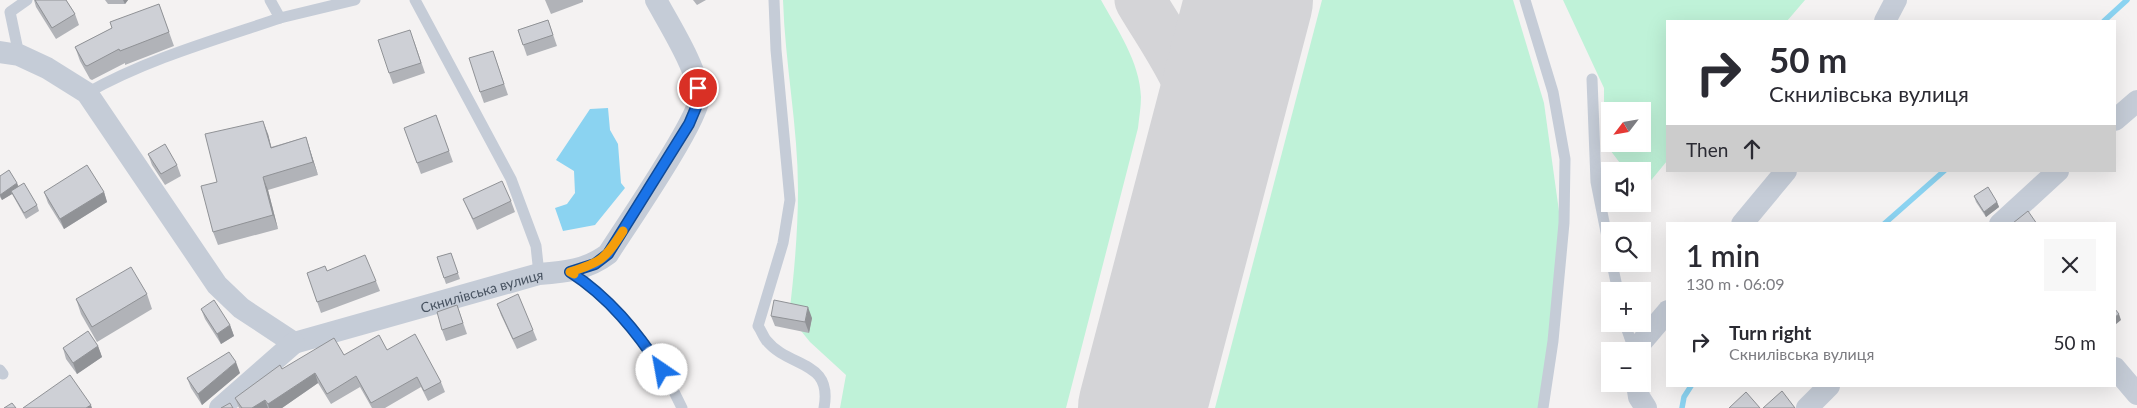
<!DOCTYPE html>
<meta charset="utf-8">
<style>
:root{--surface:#fff;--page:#f7f7f7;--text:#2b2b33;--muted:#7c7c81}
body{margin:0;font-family:Lato,sans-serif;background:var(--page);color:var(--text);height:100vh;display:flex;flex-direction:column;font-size:19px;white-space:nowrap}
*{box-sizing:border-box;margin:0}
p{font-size:16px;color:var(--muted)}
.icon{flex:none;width:28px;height:28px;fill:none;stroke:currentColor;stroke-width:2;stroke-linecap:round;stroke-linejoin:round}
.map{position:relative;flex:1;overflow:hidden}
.details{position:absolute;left:1666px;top:222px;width:450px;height:165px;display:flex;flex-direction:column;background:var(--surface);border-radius:0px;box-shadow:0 5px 20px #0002}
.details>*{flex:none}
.top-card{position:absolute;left:1666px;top:20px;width:450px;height:152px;border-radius:0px;box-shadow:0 5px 20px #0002;background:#fff;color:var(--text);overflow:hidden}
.needle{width:32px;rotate:239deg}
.controls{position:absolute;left:1601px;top:102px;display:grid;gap:10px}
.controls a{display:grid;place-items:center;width:50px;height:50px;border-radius:0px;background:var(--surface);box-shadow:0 5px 20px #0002;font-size:25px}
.pin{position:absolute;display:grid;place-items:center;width:42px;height:42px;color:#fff;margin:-21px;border:2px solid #fff;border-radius:50%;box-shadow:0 1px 5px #0007}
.me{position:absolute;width:55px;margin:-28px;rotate:327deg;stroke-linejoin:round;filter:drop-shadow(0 0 4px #0008)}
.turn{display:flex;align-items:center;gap:18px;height:105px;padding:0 20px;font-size:22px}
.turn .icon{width:65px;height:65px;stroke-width:2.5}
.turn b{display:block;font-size:35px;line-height:42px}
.then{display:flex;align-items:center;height:48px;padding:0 20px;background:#0003;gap:10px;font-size:19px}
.round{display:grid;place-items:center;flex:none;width:52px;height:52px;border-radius:0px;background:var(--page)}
.overview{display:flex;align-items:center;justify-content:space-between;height:85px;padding:0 20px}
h1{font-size:30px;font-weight:600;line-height:38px}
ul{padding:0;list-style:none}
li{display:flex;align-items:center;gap:15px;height:70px;padding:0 20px}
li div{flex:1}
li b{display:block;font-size:19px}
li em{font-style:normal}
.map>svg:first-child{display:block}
.green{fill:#bff2d8;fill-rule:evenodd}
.water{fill:#8bd3f1}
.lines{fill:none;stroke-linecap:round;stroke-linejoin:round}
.stream{stroke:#8bd3f1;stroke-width:5.5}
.taxiway{stroke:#d4d4d7;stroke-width:51}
.runway{stroke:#d4d4d7;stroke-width:128}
.service{stroke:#c5ccd7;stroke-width:11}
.minor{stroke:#c5ccd7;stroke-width:22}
.wall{fill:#b1b3b8}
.shaded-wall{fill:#909296}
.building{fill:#ced0d6;stroke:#909296}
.route-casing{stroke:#114b97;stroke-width:12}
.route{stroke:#1a73e8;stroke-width:9}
.slow{stroke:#f59e0b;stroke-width:9}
.labels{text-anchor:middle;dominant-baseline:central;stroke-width:5;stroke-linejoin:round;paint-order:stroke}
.street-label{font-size:14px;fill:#485361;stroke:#fff}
</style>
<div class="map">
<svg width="2137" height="408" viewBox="0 0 2137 408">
<rect width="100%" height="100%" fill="#f4f2f2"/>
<!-- green -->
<g class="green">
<path d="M783,0H1101C1117,29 1140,62 1141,97C1141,107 1139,118 1138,128L1066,408H840L846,375L810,342L789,316C794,275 798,232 798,190C798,127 785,64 783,0Z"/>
<path d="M1322,0H1513L1544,103L1562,233L1540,408H1215Z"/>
<path d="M1563,0H1805L1787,21H1668L1667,161L1643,190L1642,171H1626L1604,142V88ZM1610,111H1642V144H1610Z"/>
</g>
<!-- water -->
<path class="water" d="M608,108L610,130L618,144L621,183L625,188L595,225L563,231L555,208L567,204L575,193L574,171L556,160L590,109Z"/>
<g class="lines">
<!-- stream -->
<g class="stream">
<path d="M2104,21L2127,0"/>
<path d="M1884,224L1944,171"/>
<path d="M1682,408L1684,397L1691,386"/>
</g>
<!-- taxiway -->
<path class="taxiway" d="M1140,0C1167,46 1205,94 1204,150C1203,172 1197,195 1192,218"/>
<!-- runway -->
<path class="runway" d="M1142,408L1249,0"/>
<!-- service -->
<g class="service">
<path d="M415,0L511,179L536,246L539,274"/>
<path d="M774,0L776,50L790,200L783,243L758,326C761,330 763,336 766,340C789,369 833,359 824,408"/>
<path d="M1525,0L1553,92L1565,159L1564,223L1553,341L1543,408"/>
<path d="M280,18L355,0"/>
<path d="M19,55L10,12L27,0"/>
<path d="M1592,79L1596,182L1610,252"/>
<path d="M87,93C147,59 215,40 280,18L270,0"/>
<path d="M1612,264L1618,291"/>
<path d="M570,272C619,304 658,355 682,408"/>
<path d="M1625,324L1634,350"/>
<path d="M0,370L3,374"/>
</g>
<!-- minor -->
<g class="minor">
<path d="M1885,21L1896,0"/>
<path id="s1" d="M0,52L19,55L47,68L87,93L217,285L241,308L294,343L539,274C565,272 587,270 608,254C624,229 700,118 699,97C699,71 669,24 656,0"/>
<path d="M2115,120L2137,101"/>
<path d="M1742,224L1786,171"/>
<path d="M2000,224L2058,171"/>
<path d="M1634,351L1668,311"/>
<path d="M2115,368L2137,394"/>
<path d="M1637,384L1639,397L1646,408"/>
<path d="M220,408L294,343"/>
<path d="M1807,408L1829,386"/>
</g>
</g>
<!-- wall -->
<g class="wall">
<path d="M34,0H66L75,14L79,25L56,39L36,7Z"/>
<path d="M105,0H128L125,4H108Z"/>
<path d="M545,0H583V2L551,14Z"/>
<path d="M693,0H706L697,5Z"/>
<path d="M159,4L174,46L125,65V63L92,80L90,79L80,61L75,47Z"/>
<path d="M548,20L557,46L527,56L518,30Z"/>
<path d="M414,41L425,73L393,84L389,73Z"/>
<path d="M493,51L508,95L484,103L480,92Z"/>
<path d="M436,115L453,162L421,174L404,128Z"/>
<path d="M268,134L271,147L306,137L318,175L268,190L278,229L218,245L213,232L217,182Z"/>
<path d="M148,154L177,165L181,176L165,185L152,165Z"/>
<path d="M0,176L17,183L19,187L37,205L39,211L26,219L12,194L2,200L0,197Z"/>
<path d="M44,192H104L107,202L64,229L48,203Z"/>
<path d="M1974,196L1997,202L1999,207L1986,217L1976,202Z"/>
<path d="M463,199L511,201L515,212L477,230Z"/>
<path d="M451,253L460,279L446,284L437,257Z"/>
<path d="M327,271L376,281L380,291L321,313L307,273Z"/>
<path d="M147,294L152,309L97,342L81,314L76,299Z"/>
<path d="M497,304L533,330L537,340L517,349L501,315Z"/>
<path d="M457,305L467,334L446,341L442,330Z"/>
<path d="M201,309L230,325L234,336L221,344L205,319Z"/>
<path d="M771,316L812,318L809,333L775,326Z"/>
<path d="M98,346L102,357L77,374L66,359L63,348Z"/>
<path d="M387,350L441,382L445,392L428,401L421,387L385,408H372L360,387L331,404L318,383L282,408H239L235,398L282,369L344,355Z"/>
<path d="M240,373L202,405L191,388L187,378Z"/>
</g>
<!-- shaded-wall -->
<g class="shaded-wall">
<path d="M123,0H128L125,4Z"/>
<path d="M263,121L268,134L275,161L271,148Z"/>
<path d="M306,137L310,150L318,175L313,162Z"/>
<path d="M263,177L268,190L278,229L273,215Z"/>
<path d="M17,183L19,189L11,191L12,194L2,200L0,195Z"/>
<path d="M104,192L107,202L64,229L60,219Z"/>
<path d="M1997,202L1999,207L1986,217L1984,212Z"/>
<path d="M808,307L812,318L809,333L805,322Z"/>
<path d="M2119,314L2121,320L2115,325V317Z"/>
<path d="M230,325L234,336L221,344L217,334Z"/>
<path d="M98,346L102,357L77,374L73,363Z"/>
<path d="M236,362L240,373L202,405L198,394Z"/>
<path d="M315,373L318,383L282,408H269L268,404Z"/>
<path d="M265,400L268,408H252Z"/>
<path d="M91,405L92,408H86Z"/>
</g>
<!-- building -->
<g class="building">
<path d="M35,0H66L75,14L52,28Z"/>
<path d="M159,4L169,32L120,51L119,49L87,66L85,65L75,47L112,28L110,22Z"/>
<path d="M548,20L553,35L523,45L518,30Z"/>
<path d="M410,30L421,63L389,73L378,40Z"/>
<path d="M493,51L504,84L480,92L469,58Z"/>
<path d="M436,115L449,151L417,163L404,128Z"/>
<path d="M263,121L271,148L306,137L313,162L263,177L273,215L213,232L201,186L217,182L205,134Z"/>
<path d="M165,144L177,165L161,174L148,154Z"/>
<path d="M87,165L104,192L60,219L44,192Z"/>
<path d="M9,170L17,183L0,195V176Z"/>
<path d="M502,181L511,201L473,219L463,199Z"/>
<path d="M24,183L37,205L24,213L11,191Z"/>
<path d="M1988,187L1997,202L1984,212L1974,196Z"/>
<path d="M2028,211L2037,224H2014L2013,223Z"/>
<path d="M451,253L458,273L444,278L437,257Z"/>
<path d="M365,255L376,281L317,302L307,273L325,266L327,271Z"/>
<path d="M131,267L147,294L92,327L76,299Z"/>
<path d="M518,294L533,330L513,339L497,304Z"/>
<path d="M214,300L230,325L217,334L201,309Z"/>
<path d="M774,300L808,307L805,322L771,316Z"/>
<path d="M457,305L463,323L442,330L437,312Z"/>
<path d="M2115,309L2119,314L2115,317Z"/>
<path d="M88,331L98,346L73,363L63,348Z"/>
<path d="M415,334L441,382L424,391L417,377L371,403L356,376L327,394L315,373L268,404L265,400L252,408H242L235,398L280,365L282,369L334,338L344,355L379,335L387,350Z"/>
<path d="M229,352L236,362L198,394L187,378Z"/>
<path d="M70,375L91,405L86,408H23Z"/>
<path d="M1782,391L1795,408H1763Z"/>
<path d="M1746,392L1760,408H1729Z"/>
<path d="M12,403L16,408H4Z"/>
<path d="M230,403L233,408H221Z"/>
</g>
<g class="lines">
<!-- route casing -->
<g class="route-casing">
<path id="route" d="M662,370C637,332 609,297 570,272L595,264L608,254L689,124L700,98L698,88"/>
</g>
<!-- route -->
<use href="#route" class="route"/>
<!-- slow -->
<path class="slow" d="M574,274L570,272C602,262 605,259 623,231"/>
</g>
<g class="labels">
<!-- street labels -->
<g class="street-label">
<text stroke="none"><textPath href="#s1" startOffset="621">Скнилівська вулиця</textPath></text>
</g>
</g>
</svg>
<div class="controls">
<a><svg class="needle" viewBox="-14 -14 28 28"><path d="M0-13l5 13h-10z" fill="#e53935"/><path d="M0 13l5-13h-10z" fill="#7c7c81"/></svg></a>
<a><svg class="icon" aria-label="sound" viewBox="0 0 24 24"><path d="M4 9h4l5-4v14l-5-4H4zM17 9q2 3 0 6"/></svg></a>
<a><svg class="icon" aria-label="search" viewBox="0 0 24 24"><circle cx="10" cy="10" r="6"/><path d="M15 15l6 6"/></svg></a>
<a>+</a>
<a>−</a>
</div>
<div class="pin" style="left:698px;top:88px;background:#d93025"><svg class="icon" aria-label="arrive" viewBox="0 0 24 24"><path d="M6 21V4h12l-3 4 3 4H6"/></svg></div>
<svg class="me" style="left:662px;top:370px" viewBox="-20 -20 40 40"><circle r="19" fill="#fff"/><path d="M0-13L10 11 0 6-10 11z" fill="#1a73e8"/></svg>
<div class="top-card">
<div class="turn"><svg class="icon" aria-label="right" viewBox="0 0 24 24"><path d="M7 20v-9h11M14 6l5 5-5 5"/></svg><div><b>50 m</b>Скнилівська вулиця</div></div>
<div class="then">Then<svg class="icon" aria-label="ahead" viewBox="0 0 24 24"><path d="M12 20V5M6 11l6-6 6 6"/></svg></div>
</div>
<section class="details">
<div class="overview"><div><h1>1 min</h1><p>130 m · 06:09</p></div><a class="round"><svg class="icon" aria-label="close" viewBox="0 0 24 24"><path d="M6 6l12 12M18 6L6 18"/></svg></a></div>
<ul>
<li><svg class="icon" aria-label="right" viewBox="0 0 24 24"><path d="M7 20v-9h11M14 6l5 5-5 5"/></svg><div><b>Turn right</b><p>Скнилівська вулиця</p></div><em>50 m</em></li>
</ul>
</section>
</div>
